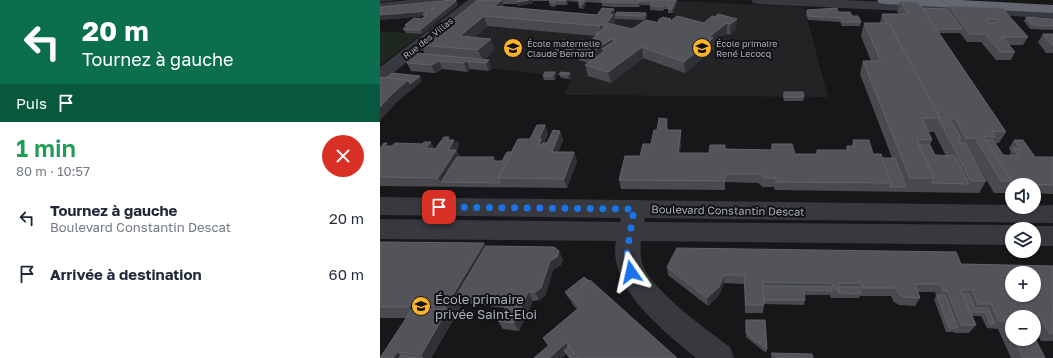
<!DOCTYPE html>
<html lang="fr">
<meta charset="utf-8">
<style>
:root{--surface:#fff;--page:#f6f6f7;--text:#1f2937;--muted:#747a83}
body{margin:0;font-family:"Golos Text",sans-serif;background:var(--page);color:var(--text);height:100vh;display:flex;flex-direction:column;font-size:15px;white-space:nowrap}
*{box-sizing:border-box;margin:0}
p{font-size:13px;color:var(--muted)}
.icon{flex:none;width:22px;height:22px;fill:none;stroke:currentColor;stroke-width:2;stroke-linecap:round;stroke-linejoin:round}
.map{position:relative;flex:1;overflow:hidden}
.sheet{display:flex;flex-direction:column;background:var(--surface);width:380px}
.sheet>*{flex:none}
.banner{background:#0b6e4f;color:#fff;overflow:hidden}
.buttons{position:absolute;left:625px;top:178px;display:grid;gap:8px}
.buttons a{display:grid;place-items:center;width:36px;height:36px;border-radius:50%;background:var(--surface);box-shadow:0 1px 3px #0004;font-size:20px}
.pin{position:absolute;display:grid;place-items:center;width:34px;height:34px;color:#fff;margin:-17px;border-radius:8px;box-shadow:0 2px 6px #0006}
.me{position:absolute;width:44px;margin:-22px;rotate:349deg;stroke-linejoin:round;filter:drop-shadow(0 0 3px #0008)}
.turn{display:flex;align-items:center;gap:14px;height:84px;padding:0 16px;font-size:18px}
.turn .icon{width:52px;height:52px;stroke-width:2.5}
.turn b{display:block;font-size:28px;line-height:34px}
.then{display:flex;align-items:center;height:38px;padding:0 16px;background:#0003;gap:8px;font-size:15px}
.round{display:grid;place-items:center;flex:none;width:42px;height:42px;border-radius:21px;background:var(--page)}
.head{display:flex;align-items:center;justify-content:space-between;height:68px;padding:0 16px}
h1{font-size:24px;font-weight:600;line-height:30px;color:#1e9e55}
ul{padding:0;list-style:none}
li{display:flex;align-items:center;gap:12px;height:56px;padding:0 16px}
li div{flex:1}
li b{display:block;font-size:15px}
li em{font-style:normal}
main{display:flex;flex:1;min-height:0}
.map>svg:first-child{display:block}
.built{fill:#232326}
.green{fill:#1f2820}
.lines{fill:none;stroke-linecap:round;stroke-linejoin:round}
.minor{fill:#38393e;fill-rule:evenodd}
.highway{fill:#646770;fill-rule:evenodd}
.wall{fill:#484a4e;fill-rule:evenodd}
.shaded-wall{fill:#303134}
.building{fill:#53545a;stroke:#606269;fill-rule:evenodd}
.route{stroke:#1a73e8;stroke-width:7;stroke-dasharray:0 12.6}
.labels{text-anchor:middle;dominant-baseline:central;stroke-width:4;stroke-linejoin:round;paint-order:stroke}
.far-street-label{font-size:9px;fill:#a8aeba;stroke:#121214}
.far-poi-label{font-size:9px;fill:#a8aeba;stroke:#121214;text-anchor:start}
.street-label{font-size:11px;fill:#a8aeba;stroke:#121214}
.near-poi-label{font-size:13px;fill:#a8aeba;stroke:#121214;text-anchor:start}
</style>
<main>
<section class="sheet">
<div class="banner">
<div class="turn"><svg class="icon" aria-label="left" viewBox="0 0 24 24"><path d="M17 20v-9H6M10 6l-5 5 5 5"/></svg><div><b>20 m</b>Tournez à gauche</div></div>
<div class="then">Puis<svg class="icon" aria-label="arrive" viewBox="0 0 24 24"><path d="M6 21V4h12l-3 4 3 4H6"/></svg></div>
</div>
<div class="head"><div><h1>1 min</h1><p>80 m · 10:57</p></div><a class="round" style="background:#d93025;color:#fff"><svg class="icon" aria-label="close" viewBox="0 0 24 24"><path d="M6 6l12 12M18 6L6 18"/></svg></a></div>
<ul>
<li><svg class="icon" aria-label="left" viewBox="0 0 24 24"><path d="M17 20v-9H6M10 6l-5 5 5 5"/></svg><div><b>Tournez à gauche</b><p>Boulevard Constantin Descat</p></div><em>20 m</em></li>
<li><svg class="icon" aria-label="arrive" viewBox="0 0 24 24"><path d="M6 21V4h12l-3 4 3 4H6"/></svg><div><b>Arrivée à destination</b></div><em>60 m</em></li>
</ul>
</section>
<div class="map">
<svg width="673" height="358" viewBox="0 0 673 358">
<rect width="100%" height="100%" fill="#171719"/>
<!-- built -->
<path class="built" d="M298,1L424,7L448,97L184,95L191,77L59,63L104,8L291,22Z"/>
<!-- green -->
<path class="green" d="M0,31L42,34L0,65Z"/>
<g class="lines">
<!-- minor -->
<g class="minor">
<path d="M29,0H77L75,3L70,4L0,11V3Z"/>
<path d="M88,0H103L6,79L0,80V67Z"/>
<path d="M371,0H464L673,10V18L378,4L373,3Z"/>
<path d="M0,197L632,205V207L673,205V223L265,218L264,222L632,225L641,229H632V245L261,241C260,249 260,258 263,265C273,292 326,329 350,347L354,358H316C284,331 227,288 236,241L0,239V219L240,222L241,218L0,215Z"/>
<path d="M654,226H673V246H654V229H645Z"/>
</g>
<!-- highway -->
<path class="highway" d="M497,0H580L673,5V13L504,4L499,3Z"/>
</g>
<!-- wall -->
<g class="wall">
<path d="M98,0H298V1L293,13H288V9H284L283,11L270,10V5H261L259,7H234L222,6V3L205,2L206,5L203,9L199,8L198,2L189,1L187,5H176L175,7L170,6L169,2L170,1H153V3L138,6L137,4H123L124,7L217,15L234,9L235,19L234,20L235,25L252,29L265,20L235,19V15L266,13L267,17L265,20L278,23V20L291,19V21L324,23L338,14L356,29L350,35L347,34L342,36L334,44V49L305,73L263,58L231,83L208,76L205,65L208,63L199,60L197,50L191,57L175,56L174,51L200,45L199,47L216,36L107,26L95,37L115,50L104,60L112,68L109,71L90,69L87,72L63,69L55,73L31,71L27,63L45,54L40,45Z"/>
<path d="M76,1L78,5L42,34L26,33L23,29L26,27L25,25L42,19L45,16H44L0,20Z"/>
<path d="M520,1L542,8L567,9L569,6L622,8L648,37L643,45H629L635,52L631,60H616L601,42H587L580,33H559L626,132L619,143H615L623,155L629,156L631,152L629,148L634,140L655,157H673V194L654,193V185H632V193H614L589,150L606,181L599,193L395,190L394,187H383L378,183L345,182V190L241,189L239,180L271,144L277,130L288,127V130L301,139L300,153H329L345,149L391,150L392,144L415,154H436L437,150H466L467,146H472L473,140L493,154L502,158H512L480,74L483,61H491L481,36L484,23H500L502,14H519L517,11ZM548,132H554L566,156L555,155L550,145L552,140Z"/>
<path d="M427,10L458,12L472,16L481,22L480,26H462L460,22L428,20L426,14Z"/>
<path d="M646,17L673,19V30L650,29L644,21Z"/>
<path d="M663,34H673V53H666L658,42Z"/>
<path d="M175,72L176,76L175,80H164L163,76Z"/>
<path d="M190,73L191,77L189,79L181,78L179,74Z"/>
<path d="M404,92L424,97L423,101H404L403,96Z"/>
<path d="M165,125L168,134L164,143H167L180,131L183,140L178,152H194L197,161L187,188L0,186V148L9,146L55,148L69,137L71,140L79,145L77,147L78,149L77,151L80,157L116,161H122L132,152L150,139Z"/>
<path d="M0,242L104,243L106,246L183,260L181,265L173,270L165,296L159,300L153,301L139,331L123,329L118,321L125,308L83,303L51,358H0L27,318H0Z"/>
<path d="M581,264L673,266V341H661L654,328V317H632V339H654L665,358H631L618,329L607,328L601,316H592L596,325L589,333H574V332H566L554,299L556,296L555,292H538L540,298L535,306L519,305L514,302L511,296H480L479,298H451L450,295H424L425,300L424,305L384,304L383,313H365L364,284L344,283L339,295L328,306L288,275L287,267Z"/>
<path d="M185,292L297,358H189L186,354L182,358H154L168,346L163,338L197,309L193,305L191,301L187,296Z"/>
<path d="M366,320L387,349L386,353L366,337Z"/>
<path d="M391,353L433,358H392L391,357Z"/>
</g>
<!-- shaded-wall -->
<g class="shaded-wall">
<path d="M0,0H20L0,2Z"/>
<path d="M122,0L125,10L114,6Z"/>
<path d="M149,0H152L153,3L138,6L137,2Z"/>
<path d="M187,0H188L189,1L187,5L186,1Z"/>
<path d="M296,0H298V1L293,13L292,9Z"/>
<path d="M76,1L78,5L42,34L40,30Z"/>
<path d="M205,1L206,5L203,9L202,5Z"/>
<path d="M260,1L261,5L259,7V3Z"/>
<path d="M234,9L235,19L234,20L235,25L227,23L229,14Z"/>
<path d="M48,11L47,14H43L44,16L0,20V15Z"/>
<path d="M266,13L267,17L265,20V16Z"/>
<path d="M104,16L107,26L84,47L80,36Z"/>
<path d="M357,19L356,29L350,35V24Z"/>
<path d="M347,23V34L342,36L334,44V49L305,73L304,62L329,37L343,26Z"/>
<path d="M221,24L223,35L222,36L220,26Z"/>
<path d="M111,39L115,50L103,61L98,50Z"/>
<path d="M232,39L234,49H222L224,56L213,64L210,53Z"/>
<path d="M200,41V45L198,49H197V50L191,57L190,53Z"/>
<path d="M262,47L263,58L231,83L228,72Z"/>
<path d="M109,60L112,68L109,71L106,63Z"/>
<path d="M59,61L63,69L55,73L51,65Z"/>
<path d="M86,61L90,69L87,72L84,63Z"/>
<path d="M175,72L176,76L175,80L173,76Z"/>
<path d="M190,73L191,77L189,79L188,75Z"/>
<path d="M40,76L42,81L33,89L30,84Z"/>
<path d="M28,80L33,89L16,103L0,121V107L11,95Z"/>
<path d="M287,119L288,127L286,139V130Z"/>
<path d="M165,125L168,134L163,145H159V139Z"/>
<path d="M301,130V139L299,162L298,153Z"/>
<path d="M180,131L183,140L175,160L172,152Z"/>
<path d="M69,137L72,143L74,140L75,143L77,140L79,145L77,147L78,149L77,151L81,159L61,182L58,178L68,150L67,140Z"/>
<path d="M51,142L56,151L46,148Z"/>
<path d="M194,152L197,161L187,188L184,179Z"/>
<path d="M114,157L116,162L112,161Z"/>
<path d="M104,243L111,255L77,295L83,303L51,358H44L41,355L68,309L66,306Z"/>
<path d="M179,251L183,260L181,265L173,270L165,296L159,300L155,292L170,261Z"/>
<path d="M344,275V283L339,295L328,306L327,298Z"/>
<path d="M148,292L153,301L139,331L134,323Z"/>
<path d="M32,303L42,314L39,318L29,307Z"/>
<path d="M186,343L190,350L184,351L186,354L182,358H169Z"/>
<path d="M17,352L24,358H13Z"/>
</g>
<!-- building -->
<g class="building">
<path d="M73,0H75L76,1L40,30L23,29L28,25H25L34,18L42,19L47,14H43L48,11L0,15V7ZM56,7L52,10H49Z"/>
<path d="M98,0H122L114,6L217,15L222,8L234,9L229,14L233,15L227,23L252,29L266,20L279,23L281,22L278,20L283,17L291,19L289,20L291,21L297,16L324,23L332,16L335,17L338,14L357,19L350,24L347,23L343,26L329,37L333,38L304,62L262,47L228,72L205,65L226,50L222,49L236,40L232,39L210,53L197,49L219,34H216L227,26L221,24L220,26L104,16L80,36L111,39L98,50L40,45Z"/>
<path d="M139,0H149L137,2Z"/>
<path d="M171,0H187L186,1H175L174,3L169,2Z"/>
<path d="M198,0H202L201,1H205L202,5L199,4L201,1H198Z"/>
<path d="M223,0H296L292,9H288L289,5H283L282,7L270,6L273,1H260L259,3L221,2Z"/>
<path d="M520,1L538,2L626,132L612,131L615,137L604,136L632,181H621L595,138H586L575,118H569L581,138H578L581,143H585L606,181H591L559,120L560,118L509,23H507L502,14H528Z"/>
<path d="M569,6L622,8L648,37H622L635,52H620L605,34H590ZM606,19H615L619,22L610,23Z"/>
<path d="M457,8L458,12H470L472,16H478L481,22H463L461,18L428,16L427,10Z"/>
<path d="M542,8L567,9L582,29H556Z"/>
<path d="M237,12L266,13L265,16L235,15Z"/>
<path d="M646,17L672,19H673V26L652,25Z"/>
<path d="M484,23H509L560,118H542L552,140L537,139L554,178H530L483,61H501Z"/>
<path d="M663,34H673V45H671Z"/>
<path d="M184,40L200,41L190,53L174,51Z"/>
<path d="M36,53L109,60L106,63L86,61L84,63L59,61L51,65L27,63V60Z"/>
<path d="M165,72H175L173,76H163Z"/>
<path d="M181,72L190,73L188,75L179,74Z"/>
<path d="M12,73L40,76L30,84L28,80L6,78Z"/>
<path d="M0,77L28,80L11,95L0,107Z"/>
<path d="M404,92H423L424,97H404Z"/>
<path d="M279,118L287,119L286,130H301L298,153H329L330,145H345V149L392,150V144H412L415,154H437V150H468L467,146H475L473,140H489L493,154H501L511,183L396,182V178H384L379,174H345V181L239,180L245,156H260L263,144H271L274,130H277Z"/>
<path d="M157,125H165L159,139H161L159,145H166L173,130L180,131L172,152H194L184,179L118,178L138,139H150Z"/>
<path d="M64,137H69L67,140H74L68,150H76L58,178L0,177V148L4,143H7L5,146H12L15,143L43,144L44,142H51L46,148L55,149Z"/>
<path d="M606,140H613L623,155L638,156L633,148L640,149L634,140H643L655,157H673V185L630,184L632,181Z"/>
<path d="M163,143H167L166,145H162Z"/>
<path d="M539,145H550L555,155L575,156L589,184L552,183L554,178Z"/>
<path d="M127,152H132L118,178L120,183L61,182L77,157H114L112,161H122Z"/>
<path d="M502,158H515L526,187H510L511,183Z"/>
<path d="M0,242L104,243L66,306H41L43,303H32L29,307H0Z"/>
<path d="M106,246L174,247L179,251L177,257L170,261L161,288L155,292H148L134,323L118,321L129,301L77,295Z"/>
<path d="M297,248L576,252L581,264L673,266V305H672L673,307V333H669L660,316H644V317H632V335L625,321H619L611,304H598L592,290H581L596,325H581L567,291H563L560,284H535L540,298L524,297L519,294L515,288H482L481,283H458L459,290H454L452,283L383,282L384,305H366L364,275H344L339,287L327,298L287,267ZM632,273H654V295H632Z"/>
<path d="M204,277L209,281L189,296L190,297L185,292Z"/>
<path d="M210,280L297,358H198L197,357L196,358H192L190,356L195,352L186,343L169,358H154L169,345L163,338L200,307L189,296Z"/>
<path d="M383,286L451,287L452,291L424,290L425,300H384Z"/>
<path d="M459,287H479L481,294L458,293L459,290Z"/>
<path d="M583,294H589L595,308H608L615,324H610L605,312H590Z"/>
<path d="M557,295H565L578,328H569Z"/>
<path d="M34,306H41L43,309H68L41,355L17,352L13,358H0Z"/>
<path d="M366,320H385L387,349L366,333Z"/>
<path d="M654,336L665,358H643L634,339H654Z"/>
<path d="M188,346L194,353L190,356L191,358L184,351Z"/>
<path d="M391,353L432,354L433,358H398Z"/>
<path d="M21,355L43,358H19Z"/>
</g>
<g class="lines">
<!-- route -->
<path class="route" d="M59,207L254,209L247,252L251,272"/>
</g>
<!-- icons -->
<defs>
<g id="school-disc" transform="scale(1)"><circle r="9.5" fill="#fbb52d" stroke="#121214"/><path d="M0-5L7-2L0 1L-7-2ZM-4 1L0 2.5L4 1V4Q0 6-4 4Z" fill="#111"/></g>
</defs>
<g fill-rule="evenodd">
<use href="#school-disc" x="133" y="48"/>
<use href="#school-disc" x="322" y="48"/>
<use href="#school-disc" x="41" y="306"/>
</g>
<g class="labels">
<!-- far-street labels -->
<g class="far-street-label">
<text transform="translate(48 38) rotate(-38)">Rue des Villas</text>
</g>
<!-- far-poi labels -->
<g class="far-poi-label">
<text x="147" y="43">École maternelle<tspan x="147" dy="10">Claude Bernard</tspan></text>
<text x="336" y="43">École primaire<tspan x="336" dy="10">René Lecocq</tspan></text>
</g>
<!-- street labels -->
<g class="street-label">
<text transform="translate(348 210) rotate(1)">Boulevard Constantin Descat</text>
</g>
<!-- near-poi labels -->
<g class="near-poi-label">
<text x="55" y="299">École primaire<tspan x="55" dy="15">privée Saint-Eloi</tspan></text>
</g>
</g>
</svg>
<div class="buttons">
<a><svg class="icon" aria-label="sound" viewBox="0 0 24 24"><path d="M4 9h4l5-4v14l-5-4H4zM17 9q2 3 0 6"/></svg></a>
<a><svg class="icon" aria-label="layers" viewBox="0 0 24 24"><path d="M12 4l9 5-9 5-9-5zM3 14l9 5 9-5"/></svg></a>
<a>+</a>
<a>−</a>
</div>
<div class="pin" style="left:59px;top:207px;background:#d93025"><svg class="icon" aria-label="arrive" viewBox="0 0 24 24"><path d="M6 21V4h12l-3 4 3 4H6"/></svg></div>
<svg class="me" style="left:251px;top:272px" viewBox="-20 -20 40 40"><path d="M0-17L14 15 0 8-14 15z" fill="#1a73e8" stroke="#fff" stroke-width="4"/></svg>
</div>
</main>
